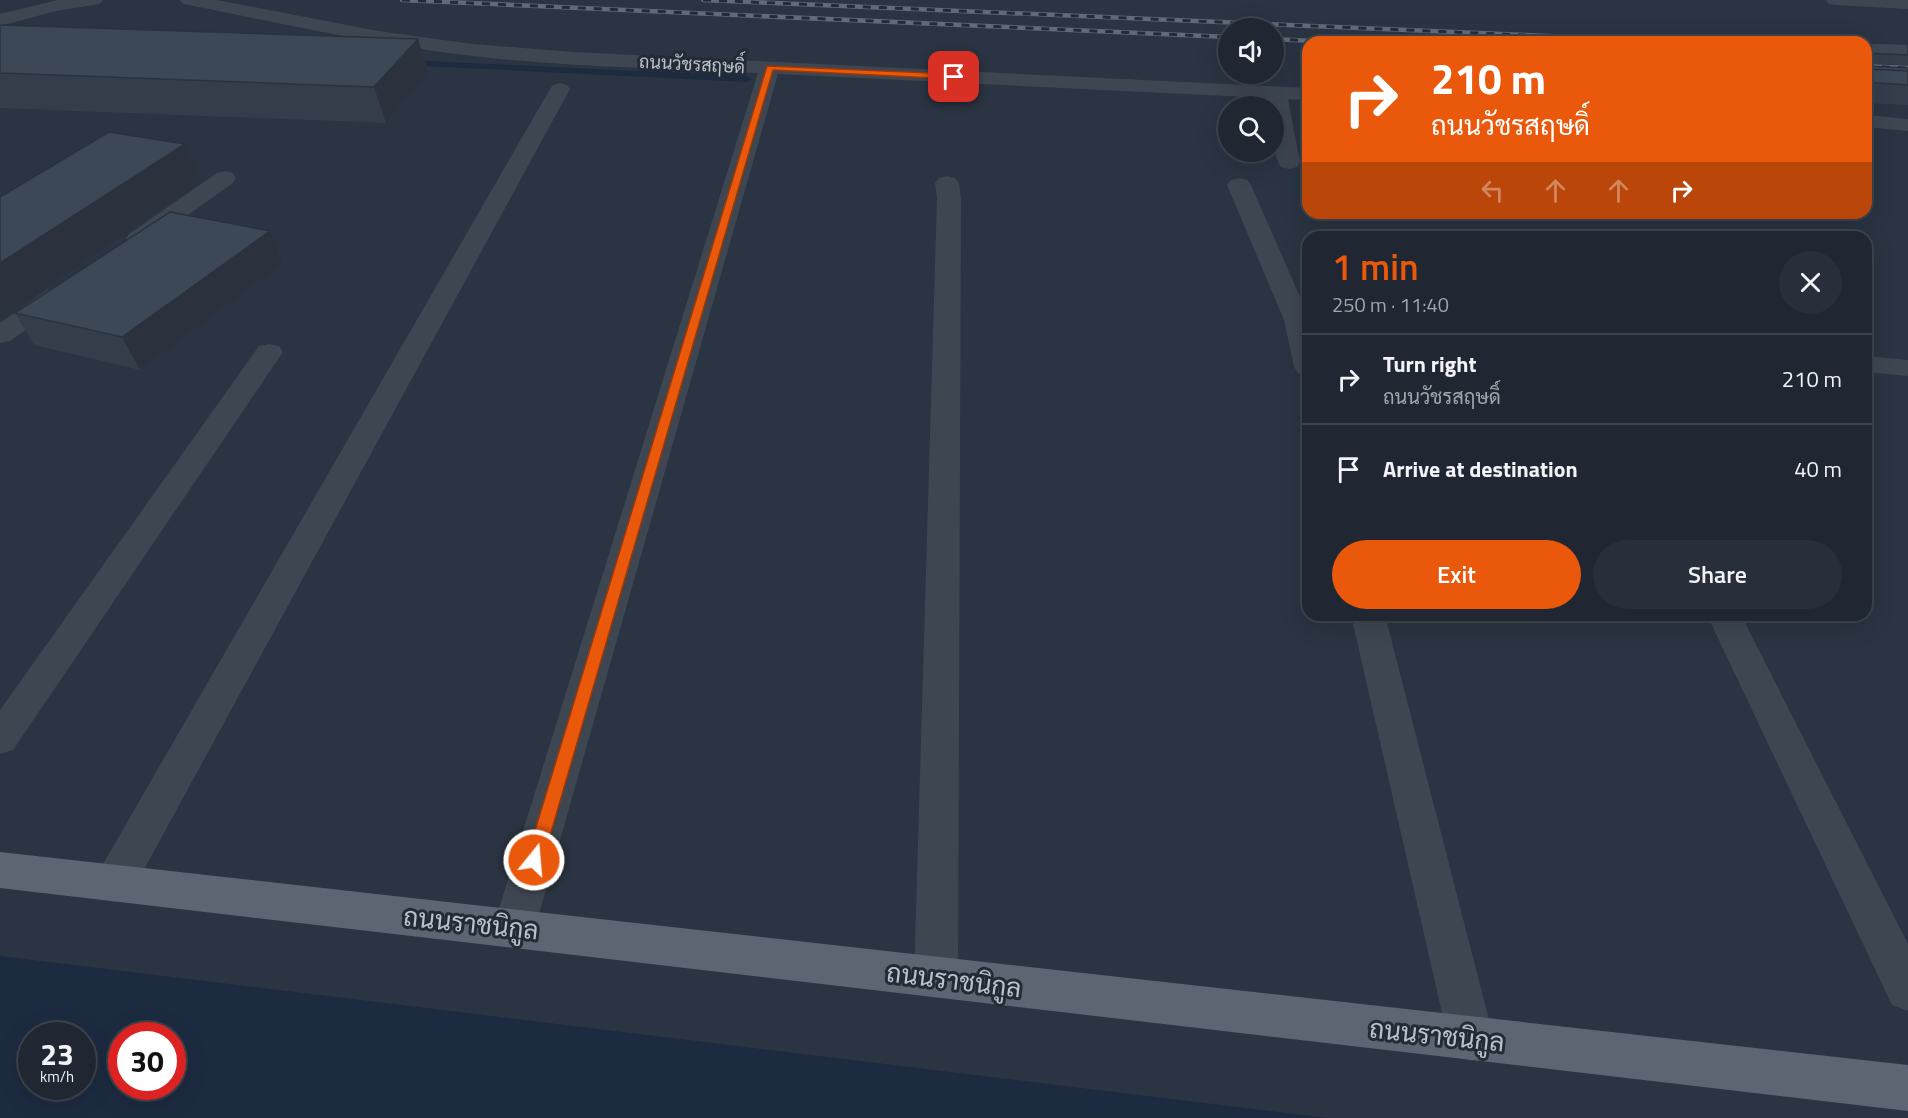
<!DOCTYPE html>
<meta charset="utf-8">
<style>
:root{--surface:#202732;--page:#282f3a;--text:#f1f3f6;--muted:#a2a5ac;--line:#3d444d;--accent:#ea580c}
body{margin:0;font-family:"Titillium Web",Sarabun,sans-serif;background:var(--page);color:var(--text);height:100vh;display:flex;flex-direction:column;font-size:22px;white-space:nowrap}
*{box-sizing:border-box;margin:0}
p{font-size:20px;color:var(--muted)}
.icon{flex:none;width:33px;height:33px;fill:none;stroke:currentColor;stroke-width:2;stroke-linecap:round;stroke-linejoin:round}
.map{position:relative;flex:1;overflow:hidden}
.side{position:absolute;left:1302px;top:231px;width:570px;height:390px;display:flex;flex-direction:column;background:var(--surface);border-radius:18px;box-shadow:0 6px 24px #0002,0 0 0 2px var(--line)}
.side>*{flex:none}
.hud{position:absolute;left:1302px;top:36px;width:570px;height:183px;border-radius:18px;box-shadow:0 6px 24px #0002,0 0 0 2px var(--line);background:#ea580c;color:#fff;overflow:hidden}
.fabs{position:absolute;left:1218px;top:18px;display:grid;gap:12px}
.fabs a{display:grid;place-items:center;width:66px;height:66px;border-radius:50%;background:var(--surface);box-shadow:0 6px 24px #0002,0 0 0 2px var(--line);font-size:30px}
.speed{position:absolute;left:18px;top:1022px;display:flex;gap:12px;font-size:30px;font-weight:700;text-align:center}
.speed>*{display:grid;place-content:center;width:78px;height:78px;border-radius:50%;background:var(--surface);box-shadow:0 6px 24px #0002,0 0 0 2px var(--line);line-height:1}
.speed small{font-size:15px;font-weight:400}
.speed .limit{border:9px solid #d22;background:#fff;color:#111}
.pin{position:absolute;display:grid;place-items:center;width:51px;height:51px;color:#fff;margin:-26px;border-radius:12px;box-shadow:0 3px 9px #0006}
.me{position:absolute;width:66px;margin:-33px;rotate:17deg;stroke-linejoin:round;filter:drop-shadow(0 0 4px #0008)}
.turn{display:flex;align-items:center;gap:21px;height:126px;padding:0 30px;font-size:27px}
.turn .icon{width:78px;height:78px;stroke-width:2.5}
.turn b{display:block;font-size:42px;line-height:51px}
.lanes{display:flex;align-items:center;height:57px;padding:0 30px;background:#0003;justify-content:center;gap:30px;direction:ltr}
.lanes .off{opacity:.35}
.round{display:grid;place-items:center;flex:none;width:63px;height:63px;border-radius:32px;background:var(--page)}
.summary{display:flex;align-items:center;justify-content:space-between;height:102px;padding:0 30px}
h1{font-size:36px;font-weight:600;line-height:45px;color:var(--accent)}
.primary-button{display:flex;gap:12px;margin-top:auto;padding:12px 30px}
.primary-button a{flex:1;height:69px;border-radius:36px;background:var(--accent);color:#fff;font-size:24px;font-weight:600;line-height:69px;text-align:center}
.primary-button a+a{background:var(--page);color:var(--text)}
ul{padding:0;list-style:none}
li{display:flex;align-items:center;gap:18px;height:90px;padding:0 30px;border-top:2px solid var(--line)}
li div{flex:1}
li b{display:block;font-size:22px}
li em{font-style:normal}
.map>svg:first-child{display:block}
.water{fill:#1d2b40;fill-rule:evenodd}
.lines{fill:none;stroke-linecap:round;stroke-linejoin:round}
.stream{fill:#1d2b40;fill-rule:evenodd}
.minor{fill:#3e4652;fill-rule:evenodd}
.major{fill:#5c6571;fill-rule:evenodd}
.rail-casing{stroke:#616a78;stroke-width:4.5}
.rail{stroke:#232b37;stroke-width:3;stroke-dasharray:8;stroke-linecap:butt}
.wall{fill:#343e4b}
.shaded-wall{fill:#2b323d}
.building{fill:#3d4857;stroke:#2b323d;stroke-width:1.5}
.route{fill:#ea580c;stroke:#983908;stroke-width:1.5}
.labels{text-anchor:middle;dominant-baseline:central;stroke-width:6;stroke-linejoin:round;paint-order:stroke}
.far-street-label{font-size:18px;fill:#bbc1cb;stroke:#232b37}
.near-street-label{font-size:26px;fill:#bbc1cb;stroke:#232b37}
</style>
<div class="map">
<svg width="1908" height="1118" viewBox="0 0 1908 1118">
<rect width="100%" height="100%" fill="#2a3442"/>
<!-- water -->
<path class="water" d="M0,956L1328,1118H0ZM32,1035H82V1086H32ZM122,1035H172V1086H122Z"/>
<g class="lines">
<!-- stream -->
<path class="stream" d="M406,60L747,76L752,79L747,82L403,65V61Z"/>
<!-- minor -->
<g class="minor">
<path d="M58,0H103L100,4L56,11L0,26V14Z"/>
<path d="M180,0H217L378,31L473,44L574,52L1308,88V100L1288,99L1300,162L1297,167L1289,169L1281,167C1270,151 1274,125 1274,106H1268L1267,98L778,74L535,928L529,942L514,947L499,942L493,928L758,73C663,68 567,67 472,56C377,45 283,24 189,5L183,4Z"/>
<path d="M1826,0H1908V9L1835,5L1829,4Z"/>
<path d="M560,83L567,85L570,89L129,897L114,902L99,897L93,884L99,871L550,89L553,85Z"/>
<path d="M1866,115L1908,119V131L1866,127Z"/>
<path d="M225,171L233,173L236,178L233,183L147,244L138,246L129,244L126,239L129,234L217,173Z"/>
<path d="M947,176L955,178L959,183L961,198L958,978L952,992L936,998L920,992L914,978L937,198L935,183L939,178Z"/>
<path d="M1239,178L1247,180L1251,185L1308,315V375L1298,373L1294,367L1284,320L1227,185L1231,180Z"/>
<path d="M56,288L65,290L69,296L65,302L10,341L0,343V323L47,290Z"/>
<path d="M269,344L279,346L283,352L13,750L0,754V710L259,346Z"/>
<path d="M1866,356L1908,360V376L1866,372Z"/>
<path d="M1351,615H1385L1494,1039L1487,1055L1471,1061L1455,1055L1448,1039Z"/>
<path d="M1707,615H1741L1908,944V1011L1892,1005Z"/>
</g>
<!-- major -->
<path class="major" d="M0,852L1908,1065V1111L0,888Z"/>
<!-- rail casing -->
<g class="rail-casing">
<g id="rail">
<path d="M402,0L1228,37"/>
<path d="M703,0L1688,42"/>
<path d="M1274,39L1331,42"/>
<path d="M1866,66L1908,68"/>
</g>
</g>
<!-- rail -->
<use href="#rail" class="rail"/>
</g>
<!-- wall -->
<g class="wall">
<path d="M0,25L418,39L428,74L386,123L0,108Z"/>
<path d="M1722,37L1848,42H1720Z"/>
<path d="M1866,43L1908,44V65L1866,64Z"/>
<path d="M1866,66L1908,68V105L1866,103Z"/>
<path d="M270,231L283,263L140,370L34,345L15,313Z"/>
</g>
<!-- shaded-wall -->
<g class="shaded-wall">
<path d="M418,39L428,74L386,123L374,87Z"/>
<path d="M185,144L202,181L0,319V263Z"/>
<path d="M270,231L283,263L140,370L122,337Z"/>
</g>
<!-- building -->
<g class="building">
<path d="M0,25L418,39L374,87L0,73Z"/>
<path d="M1722,37L1848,42H1726Z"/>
<path d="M1866,43L1908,44V55L1866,53Z"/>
<path d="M1866,66L1908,68V71L1866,69Z"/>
<path d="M1866,69L1908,71V85L1866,82Z"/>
<path d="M109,132L185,144L0,263V197Z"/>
<path d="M170,212L270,231L122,337L15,313Z"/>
</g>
<!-- route -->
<path class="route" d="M767,66L954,74L958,77L954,79L773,70L543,860L540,865L534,867L528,865L526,860Z"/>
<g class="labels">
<!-- far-street labels -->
<g class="far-street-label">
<text transform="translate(692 64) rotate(3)">ถนนวัชรสฤษดิ์</text>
</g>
<!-- near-street labels -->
<g class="near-street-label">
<text transform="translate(471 923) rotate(6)">ถนนราชนิกูล</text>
<text transform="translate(954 980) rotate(7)">ถนนราชนิกูล</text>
<text transform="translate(1437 1035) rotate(6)">ถนนราชนิกูล</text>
</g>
</g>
</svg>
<div class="fabs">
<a><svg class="icon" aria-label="sound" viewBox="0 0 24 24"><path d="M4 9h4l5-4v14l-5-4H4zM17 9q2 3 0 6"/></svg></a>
<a><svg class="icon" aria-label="search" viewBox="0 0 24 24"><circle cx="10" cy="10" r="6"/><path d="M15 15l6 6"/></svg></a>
</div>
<div class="speed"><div>23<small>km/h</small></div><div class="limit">30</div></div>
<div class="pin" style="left:954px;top:77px;background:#d93025"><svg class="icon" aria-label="arrive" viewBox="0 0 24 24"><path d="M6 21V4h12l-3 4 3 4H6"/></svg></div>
<svg class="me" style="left:534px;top:860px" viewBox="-20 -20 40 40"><circle r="17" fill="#ea580c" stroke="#fff" stroke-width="3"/><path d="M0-11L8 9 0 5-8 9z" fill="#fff"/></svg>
<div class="hud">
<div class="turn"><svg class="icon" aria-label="right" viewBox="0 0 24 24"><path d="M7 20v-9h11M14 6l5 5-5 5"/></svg><div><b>210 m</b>ถนนวัชรสฤษดิ์</div></div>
<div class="lanes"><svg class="icon off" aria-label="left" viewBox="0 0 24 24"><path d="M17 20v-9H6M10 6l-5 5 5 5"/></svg><svg class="icon off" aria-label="ahead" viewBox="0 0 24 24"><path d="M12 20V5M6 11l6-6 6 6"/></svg><svg class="icon off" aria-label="ahead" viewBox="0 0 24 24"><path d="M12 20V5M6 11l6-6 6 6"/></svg><svg class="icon" aria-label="right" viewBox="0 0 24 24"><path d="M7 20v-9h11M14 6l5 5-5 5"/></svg></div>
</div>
<section class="side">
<div class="summary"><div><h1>1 min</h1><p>250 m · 11:40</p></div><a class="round"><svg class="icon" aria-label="close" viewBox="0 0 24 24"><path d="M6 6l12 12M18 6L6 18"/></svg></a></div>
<ul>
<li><svg class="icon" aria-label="right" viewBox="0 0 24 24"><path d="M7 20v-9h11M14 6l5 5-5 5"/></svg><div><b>Turn right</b><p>ถนนวัชรสฤษดิ์</p></div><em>210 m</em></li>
<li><svg class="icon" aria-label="arrive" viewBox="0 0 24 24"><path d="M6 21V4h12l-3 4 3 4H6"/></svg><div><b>Arrive at destination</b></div><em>40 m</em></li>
</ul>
<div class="primary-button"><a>Exit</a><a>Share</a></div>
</section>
</div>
